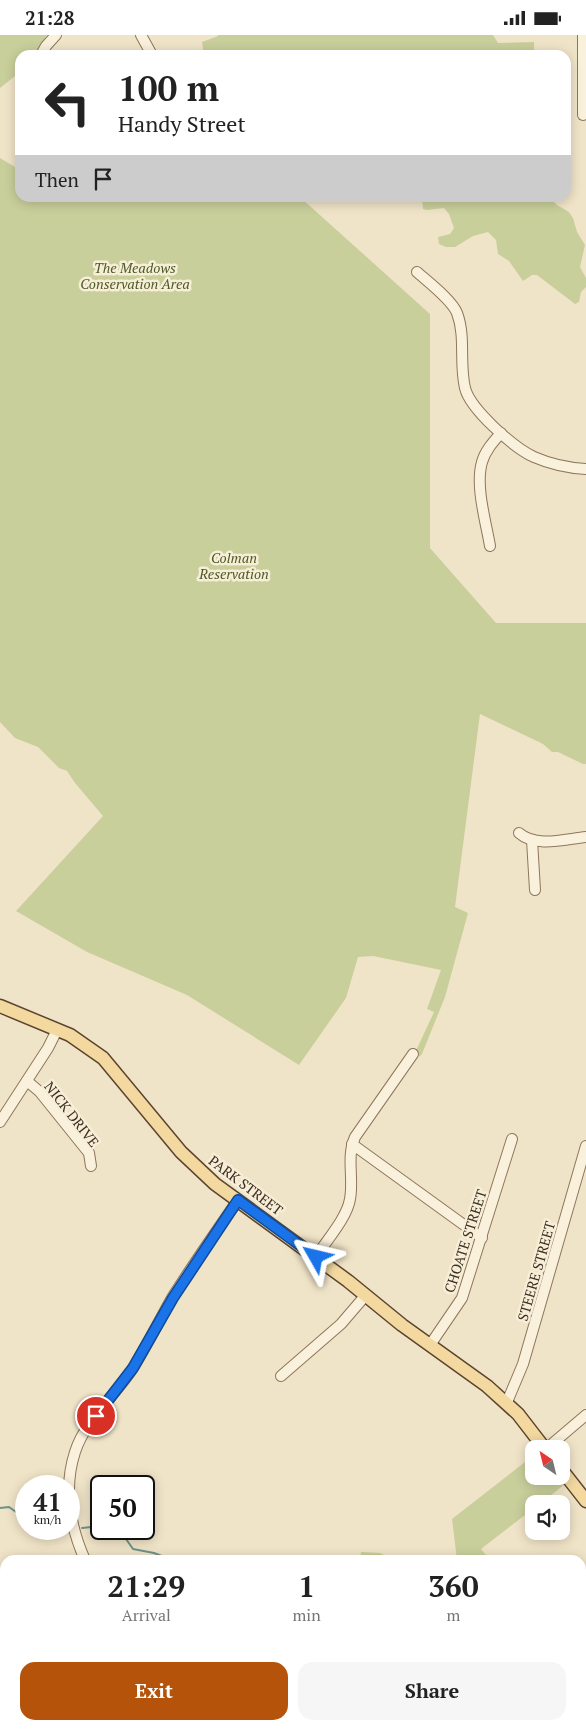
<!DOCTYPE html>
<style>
:root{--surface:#fff;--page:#f6f6f6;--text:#222;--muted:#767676;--accent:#b45309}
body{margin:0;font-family:"PT Serif",serif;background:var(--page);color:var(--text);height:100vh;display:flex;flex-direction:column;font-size:19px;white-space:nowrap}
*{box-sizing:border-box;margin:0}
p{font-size:16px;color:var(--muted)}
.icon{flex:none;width:28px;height:28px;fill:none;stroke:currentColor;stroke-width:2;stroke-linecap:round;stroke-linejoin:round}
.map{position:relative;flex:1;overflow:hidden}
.details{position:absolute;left:0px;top:1520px;width:586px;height:175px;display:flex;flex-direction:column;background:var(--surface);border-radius:15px 15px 0 0;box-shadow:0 2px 12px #0003}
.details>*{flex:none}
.hud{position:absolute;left:15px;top:15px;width:556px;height:152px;border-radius:15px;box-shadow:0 2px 12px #0003;background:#fff;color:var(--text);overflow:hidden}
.needle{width:32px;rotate:325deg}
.buttons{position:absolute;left:525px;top:1405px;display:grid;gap:10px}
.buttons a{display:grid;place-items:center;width:45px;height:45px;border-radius:10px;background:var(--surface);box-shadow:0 2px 12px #0003;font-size:25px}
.speed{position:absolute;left:15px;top:1440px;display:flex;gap:10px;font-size:25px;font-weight:700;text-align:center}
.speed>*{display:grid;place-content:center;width:65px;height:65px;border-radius:50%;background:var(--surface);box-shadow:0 2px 12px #0003;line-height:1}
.speed small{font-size:12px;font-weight:400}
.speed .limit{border:2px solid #111;border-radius:8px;background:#fff;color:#111}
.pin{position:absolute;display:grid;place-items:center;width:42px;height:42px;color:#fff;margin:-21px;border:2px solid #fff;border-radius:50%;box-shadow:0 1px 5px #0007}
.me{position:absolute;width:55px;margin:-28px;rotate:307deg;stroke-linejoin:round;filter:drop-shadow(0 0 4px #0008)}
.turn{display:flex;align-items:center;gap:18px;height:105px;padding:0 20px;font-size:22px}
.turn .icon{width:65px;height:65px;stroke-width:2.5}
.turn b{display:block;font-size:35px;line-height:42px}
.then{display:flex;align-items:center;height:48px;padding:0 20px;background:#0003;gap:10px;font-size:19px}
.eta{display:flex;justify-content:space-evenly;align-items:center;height:85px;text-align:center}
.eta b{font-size:30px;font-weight:700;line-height:35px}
.button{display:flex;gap:10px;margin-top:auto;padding:10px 20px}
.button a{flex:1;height:58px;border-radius:15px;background:var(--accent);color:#fff;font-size:20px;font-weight:700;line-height:58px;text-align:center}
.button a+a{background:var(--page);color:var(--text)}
.status{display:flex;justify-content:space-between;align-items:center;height:35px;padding:0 25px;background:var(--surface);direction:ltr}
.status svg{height:14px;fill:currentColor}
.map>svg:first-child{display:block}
.green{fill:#c9cf9b}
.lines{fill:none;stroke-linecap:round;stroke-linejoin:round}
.stream{stroke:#6f938a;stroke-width:2}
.minor-casing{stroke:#8d765c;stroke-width:12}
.major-casing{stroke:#5b4430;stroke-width:15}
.minor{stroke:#faf1dc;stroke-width:10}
.major{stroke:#f3d9a0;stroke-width:12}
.route-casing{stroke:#114b97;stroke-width:12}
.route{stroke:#1a73e8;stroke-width:9}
.labels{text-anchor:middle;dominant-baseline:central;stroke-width:5;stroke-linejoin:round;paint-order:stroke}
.park-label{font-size:14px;font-style:italic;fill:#4d5a26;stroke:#f7eed8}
.street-label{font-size:14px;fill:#3d2e20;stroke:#f7eed8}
</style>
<div class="status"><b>21:28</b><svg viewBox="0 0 49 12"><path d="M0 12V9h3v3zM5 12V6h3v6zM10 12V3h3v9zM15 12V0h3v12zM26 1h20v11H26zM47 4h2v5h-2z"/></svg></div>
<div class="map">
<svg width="586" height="1695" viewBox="0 0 586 1695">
<rect width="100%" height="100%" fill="#f0e4c8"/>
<!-- green -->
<g class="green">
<path d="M0,0H47L34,20H20V37L0,53Z"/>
<path d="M218,0H493L498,8L534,7V20H204L202,7L218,1Z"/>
<path d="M0,123L20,135V162L301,163L430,279V513L496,588H586V729H583L558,717H552L543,709L480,679L455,872L468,878L445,962L422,1019L419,1022L415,1018L434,977L427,974L441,935L373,921L358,922L346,963L299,1030L187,960L87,917L16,876L103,781L75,748L67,736L59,733L38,712L15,703L0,687Z"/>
<path d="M422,163H550L557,170L569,177L573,183L577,197L585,210L580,232L586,243V252L581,257L579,267L575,269L537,240H532L523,246L509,226L498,219L496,205L488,197L473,201L455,212H446L439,209L438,202L450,199L454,193L449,179L444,173L427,175L423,174Z"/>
<path d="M534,1420V1441H559L565,1449L540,1469H534V1473L481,1514L490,1525H457L452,1484Z"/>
<path d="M361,1517L380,1518L393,1525H360Z"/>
<path d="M581,1538L586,1544V1695H376L371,1690H581Z"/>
</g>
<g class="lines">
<!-- stream -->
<g class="stream">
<path d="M0,1473L9,1472L26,1484"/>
<path d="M82,1493L101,1491"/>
<path d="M52,1494L64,1496"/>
<path d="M119,1494L133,1514L154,1518L172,1525"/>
<path d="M245,1690L248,1695"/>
</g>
<!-- minor casing -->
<g class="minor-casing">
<g id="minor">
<path d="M141,0L152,20"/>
<path d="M41,20L46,11L56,0"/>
<path d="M583,80V0"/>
<path d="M417,237C427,246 452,265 457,278C466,302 459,328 465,353C470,374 514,413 534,422C550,429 569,433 586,434"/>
<path d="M490,511C486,487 475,451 482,427C485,416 493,407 501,398"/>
<path d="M519,798C536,813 565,804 586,802"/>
<path d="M532,805L535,855"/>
<path d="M27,1046L40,1057L89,1118L91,1131"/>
<path d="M0,1087L48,1013L57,995"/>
<path d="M352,1109L482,1203"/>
<path d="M316,1222C326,1206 347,1183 350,1164C354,1143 346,1122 355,1102L413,1019"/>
<path d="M430,1310L462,1263L512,1104"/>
<path d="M281,1341L341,1289L365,1261"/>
<path d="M507,1367L523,1329L586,1111"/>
<path d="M546,1414L586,1380"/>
<path d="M85,1525C70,1491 63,1454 75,1417C85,1385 115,1361 133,1333C147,1310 159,1286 172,1263C192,1231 216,1197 238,1165"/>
<path d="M79,1695L80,1690"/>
</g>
</g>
<!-- major casing -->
<g class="major-casing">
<g id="major">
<path d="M0,971L70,1000L103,1023L181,1117L215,1149L348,1246L402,1290L487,1351L518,1379L545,1414"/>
<path d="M561,1434L586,1466"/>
</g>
</g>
<!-- minor -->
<use href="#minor" class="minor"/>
<!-- major -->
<use href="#major" class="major"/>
</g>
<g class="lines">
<!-- route casing -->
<g class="route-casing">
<path id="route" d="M96,1381L133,1333L173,1263L238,1165L316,1222"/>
</g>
<!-- route -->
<use href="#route" class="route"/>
</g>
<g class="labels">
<!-- park labels -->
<g class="park-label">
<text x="135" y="232">The Meadows<tspan x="135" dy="16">Conservation Area</tspan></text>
<text x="234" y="522">Colman<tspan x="234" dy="16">Reservation</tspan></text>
</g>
<!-- street labels -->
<g class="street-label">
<text transform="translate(72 1079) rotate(52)">NICK DRIVE</text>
<text transform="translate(246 1150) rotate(37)">PARK STREET</text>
<text transform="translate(465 1206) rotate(-72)">CHOATE STREET</text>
<text transform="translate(536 1236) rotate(-74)">STEERE STREET</text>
</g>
</g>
</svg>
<div class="buttons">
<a><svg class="needle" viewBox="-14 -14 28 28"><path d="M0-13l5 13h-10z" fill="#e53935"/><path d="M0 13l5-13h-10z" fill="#767676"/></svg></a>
<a><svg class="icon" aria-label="sound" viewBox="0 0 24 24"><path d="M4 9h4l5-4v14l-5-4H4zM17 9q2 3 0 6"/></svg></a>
</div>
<div class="speed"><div>41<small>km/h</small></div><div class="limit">50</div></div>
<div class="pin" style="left:96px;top:1381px;background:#d93025"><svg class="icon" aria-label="arrive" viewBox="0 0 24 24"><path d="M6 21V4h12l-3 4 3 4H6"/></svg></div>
<svg class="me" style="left:316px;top:1222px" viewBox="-20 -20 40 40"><path d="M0-17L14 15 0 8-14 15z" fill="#1a73e8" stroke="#fff" stroke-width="4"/></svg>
<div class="hud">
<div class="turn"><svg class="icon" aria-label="left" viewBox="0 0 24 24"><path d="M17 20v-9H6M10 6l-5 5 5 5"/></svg><div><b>100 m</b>Handy Street</div></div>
<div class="then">Then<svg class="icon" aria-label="arrive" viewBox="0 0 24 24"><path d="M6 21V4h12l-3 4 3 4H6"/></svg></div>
</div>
<section class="details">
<div class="eta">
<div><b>21:29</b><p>Arrival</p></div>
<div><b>1</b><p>min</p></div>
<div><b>360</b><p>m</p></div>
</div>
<div class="button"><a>Exit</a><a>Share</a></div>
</section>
</div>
